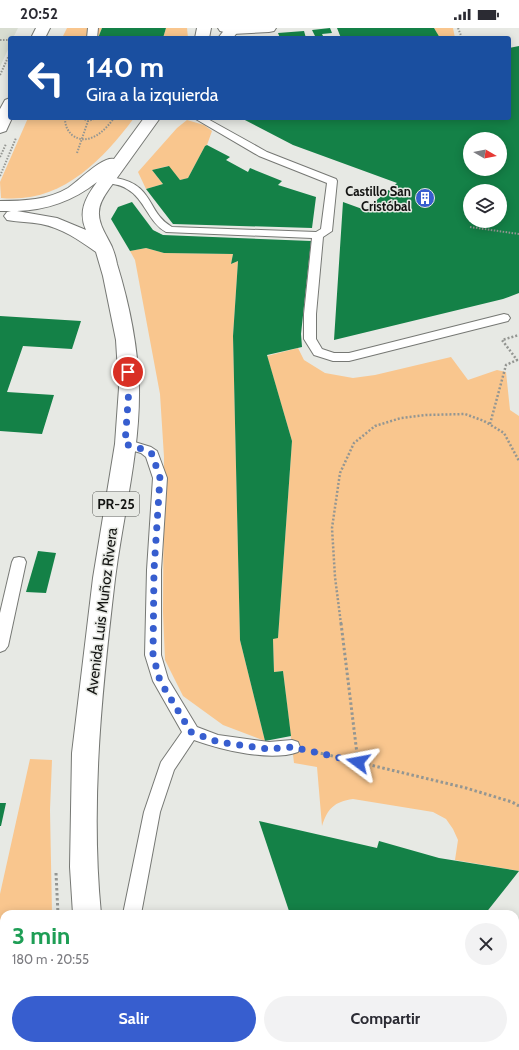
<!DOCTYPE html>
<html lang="es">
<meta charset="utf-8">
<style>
:root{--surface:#fff;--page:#f2f2f3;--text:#2b2b33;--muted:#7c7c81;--accent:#375ecf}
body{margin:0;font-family:Cabin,sans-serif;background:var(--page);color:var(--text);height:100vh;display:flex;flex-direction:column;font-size:15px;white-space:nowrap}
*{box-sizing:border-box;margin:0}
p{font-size:13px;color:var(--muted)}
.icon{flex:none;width:22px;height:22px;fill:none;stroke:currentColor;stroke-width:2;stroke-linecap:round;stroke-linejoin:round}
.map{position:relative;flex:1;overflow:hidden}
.sheet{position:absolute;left:0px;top:882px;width:519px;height:140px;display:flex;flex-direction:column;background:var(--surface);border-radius:12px 12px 0 0;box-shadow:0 2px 10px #0003}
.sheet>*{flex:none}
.banner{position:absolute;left:8px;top:8px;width:503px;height:84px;border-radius:4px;box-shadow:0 2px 10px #0003;background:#1a4fa0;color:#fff;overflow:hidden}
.needle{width:26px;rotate:99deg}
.controls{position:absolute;left:463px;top:104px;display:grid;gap:8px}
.controls a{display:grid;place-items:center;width:44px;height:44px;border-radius:50%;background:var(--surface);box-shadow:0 2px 10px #0003;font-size:20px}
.pin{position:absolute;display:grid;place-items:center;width:34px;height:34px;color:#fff;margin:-17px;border:2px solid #fff;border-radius:50%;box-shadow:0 1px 4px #0007}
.me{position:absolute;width:44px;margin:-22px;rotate:283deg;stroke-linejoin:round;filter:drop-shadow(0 0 3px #0008)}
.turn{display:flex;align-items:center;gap:14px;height:84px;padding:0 12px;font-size:18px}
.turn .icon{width:52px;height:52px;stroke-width:2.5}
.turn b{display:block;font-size:28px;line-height:34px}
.round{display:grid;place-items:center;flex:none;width:42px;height:42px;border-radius:21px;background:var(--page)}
.overview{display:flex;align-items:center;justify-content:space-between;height:68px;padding:0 12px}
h1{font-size:24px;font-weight:700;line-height:30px;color:#1e9e55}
.cta{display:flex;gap:8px;margin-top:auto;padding:8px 12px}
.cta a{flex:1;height:46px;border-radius:24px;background:var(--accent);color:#fff;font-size:16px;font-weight:700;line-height:46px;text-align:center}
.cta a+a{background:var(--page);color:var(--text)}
.status{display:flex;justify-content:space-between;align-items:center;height:28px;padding:0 20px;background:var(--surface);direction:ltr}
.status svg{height:11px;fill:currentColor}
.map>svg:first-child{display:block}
.built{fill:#d8ddd1}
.green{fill:#f9c68e}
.building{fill:#148147;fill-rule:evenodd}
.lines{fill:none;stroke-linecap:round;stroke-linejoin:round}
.service-casing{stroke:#767874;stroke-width:2}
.minor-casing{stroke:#767874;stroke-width:2}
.primary-casing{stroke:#767874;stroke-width:2}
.path-far2{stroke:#949692;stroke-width:2;stroke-dasharray:1.5 1.5;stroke-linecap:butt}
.path-far1{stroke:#949692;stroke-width:2.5;stroke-dasharray:2 2;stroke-linecap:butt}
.path{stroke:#949692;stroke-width:3;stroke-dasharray:2.5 2.5;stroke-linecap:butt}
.service{fill:#fff;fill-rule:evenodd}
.minor{fill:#fff;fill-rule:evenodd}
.primary{fill:#fff;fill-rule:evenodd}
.route{stroke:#375ecf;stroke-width:7;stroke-dasharray:0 12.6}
.labels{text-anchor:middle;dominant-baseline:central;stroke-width:3;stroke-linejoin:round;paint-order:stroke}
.far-poi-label{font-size:13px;font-weight:bold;fill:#131412;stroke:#e7e9e4;text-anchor:end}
.shield{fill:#e7e9e4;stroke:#535451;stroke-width:1}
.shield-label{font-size:14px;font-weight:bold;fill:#131412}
.street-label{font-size:15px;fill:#131412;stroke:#e7e9e4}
</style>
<div class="status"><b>20:52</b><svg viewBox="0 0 49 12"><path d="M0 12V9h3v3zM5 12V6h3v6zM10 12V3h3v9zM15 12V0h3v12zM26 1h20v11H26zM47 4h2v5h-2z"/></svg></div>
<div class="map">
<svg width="519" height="1022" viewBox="0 0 519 1022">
<rect width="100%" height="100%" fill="#e7e9e4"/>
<!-- built -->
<path class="built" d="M0,0H18L13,10H10V17L0,39Z"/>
<!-- green -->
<g class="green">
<path d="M67,0H102L98,10H62Z"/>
<path d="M166,0H187L188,10H163Z"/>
<path d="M434,0H453L455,10H440Z"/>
<path d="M28,90H134C101,134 60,176 1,170L0,154Z"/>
<path d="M187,92L204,97L212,103L207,117L205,118L188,150L180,152L168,138L152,142L163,156L146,161L138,144L177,100Z"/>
<path d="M146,220L164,225L233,226L231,236L238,233L233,308L240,612L265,713L223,697L183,668L165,632L163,584L164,429L160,366L135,232L130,223Z"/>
<path d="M298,320L304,332L325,345L353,350L375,347L451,329L468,352L497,342L506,344L510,382L519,388V843L455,832L458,812L453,801L446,791L433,784L353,771C334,774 328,780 322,798L317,739L294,735L283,643L274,644L273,611L278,609L292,413L267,328Z"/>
<path d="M30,731L52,732L50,782L52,886H4V1018H62V1022H0V866Z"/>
</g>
<!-- building -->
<g class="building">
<path d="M102,0H166L163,10H98Z"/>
<path d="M330,0L332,5L322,6L324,10H316L312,2Z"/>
<path d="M337,0H434L440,10H341Z"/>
<path d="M304,3L306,10H280L278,5Z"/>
<path d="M519,18V265L503,271L334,312L343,174L365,182L397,155L293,117L241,90H509V20ZM470,111H500V141H470ZM470,163H500V193H470Z"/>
<path d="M207,117L230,129L226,132L248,144L250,140L282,153L278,157L316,169L312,200L173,196L146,161L163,156L152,142L169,138L180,152L188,150L205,118Z"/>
<path d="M132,174L153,202L163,207L311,213L301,306L302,319L267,327L292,413L278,610L273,611L274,644L283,643L291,708L265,713L240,612L233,308L238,233L231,236L233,226L164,225L146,220L130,223L111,191L118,179Z"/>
<path d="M0,288L81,293L72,321L23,318L7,364L54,367L42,406L0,403Z"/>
<path d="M38,523L56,525L46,565L26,564Z"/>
<path d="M0,775H6L1,798H0Z"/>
<path d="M259,793L377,820L379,813L439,830L519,843L485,886H290Z"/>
<path d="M515,927L519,929V976L515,982Z"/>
<path d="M334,1018H382L379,1022H335Z"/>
</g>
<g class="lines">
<!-- service casing -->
<g class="service-casing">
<g id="service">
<path d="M88,0H98L97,10H87Z"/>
<path d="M194,90H206L267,124L336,151L337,153L332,203L323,209L316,286V311L322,321L334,325H349L504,286L508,287L510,290L508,293L349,333H333L314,327L304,311V286L312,210L166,204C148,194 145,171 127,161C120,156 111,156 103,154L102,152C105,148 111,149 116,150C155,157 146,184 172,199L316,204L321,201L327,155L259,128Z"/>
<path d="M125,411L151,419L157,423L167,450L161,542V627L168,651L197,699L218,707L269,714L292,712L298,714L300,719L298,724C270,734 222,722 194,712L174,742L160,784L141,886H123L144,784L161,734L182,704L153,653L145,627L147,542L153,450L146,429L141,425L120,419L118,416L120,413Z"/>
<path d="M19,529L24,530L26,534L8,618L5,622L0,624V585L12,534L14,530Z"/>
</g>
</g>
<!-- minor casing -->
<g class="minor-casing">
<path id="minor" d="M218,0H276L274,3L269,4L232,6L220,3Z"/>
</g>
<!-- primary casing -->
<g class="primary-casing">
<g id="primary">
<path d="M36,0H50L45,10H31Z"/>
<path d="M197,0H211L209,10H195Z"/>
<path d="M226,0H238L239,2L233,10H218Z"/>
<path d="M10,70V90H12L6,103L0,105V81L5,72Z"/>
<path d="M144,90H160L109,161C104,168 99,176 99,184C98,196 107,208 112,219C114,224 116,230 117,236C129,275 138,319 139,360C140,424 123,487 115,551C102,662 90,774 101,886H73L70,839L72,725L93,550L115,416L119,360L116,312L103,248L96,224C79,212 62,200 41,196C30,194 18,194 7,192L4,188L7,184L11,183H0V173C24,173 48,172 68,160C79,153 102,128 114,131ZM97,154C85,170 78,184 86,202L57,190L17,183C47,182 73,173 97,154Z"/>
<rect x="83" y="1018" width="30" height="4"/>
</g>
</g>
<!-- path-far2 -->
<g class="path-far2">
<path d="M458,0L462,10"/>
<path d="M0,12H10"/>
<path d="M0,47L10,25"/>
<path d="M65,90C65,97 67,102 72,107C88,119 105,103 114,90"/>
<path d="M82,90L88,93L97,90"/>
<path d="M77,125L88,93"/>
<path d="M0,129L6,116"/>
<path d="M0,148L16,110"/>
<path d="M380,163L385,165"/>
<path d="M470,199L519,206"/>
</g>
<!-- path-far1 -->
<g class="path-far1">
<path d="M490,396L506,337L517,332L502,312L519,307"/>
<path d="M341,596L335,549L332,500L340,445L354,415L375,398L401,390L426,387L465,386L484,393L504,405L519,433"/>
</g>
<!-- path -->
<g class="path">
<path d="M341,595L358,734L466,760L512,774L519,778"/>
<path d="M311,723L358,734"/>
<path d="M56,845L58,886"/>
<path d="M65,1018L66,1022"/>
</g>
<!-- service -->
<use href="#service" class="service"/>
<!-- minor -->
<use href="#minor" class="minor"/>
<!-- primary -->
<use href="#primary" class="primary"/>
</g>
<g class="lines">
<!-- route -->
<path class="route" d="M128,344L129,360L125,416L146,422L152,426L160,450L154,542L153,627L160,653L191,704L218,714L269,721L292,719L358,734"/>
</g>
<!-- icons -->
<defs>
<g id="building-disc" transform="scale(1)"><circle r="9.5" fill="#375ecf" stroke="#e7e9e4"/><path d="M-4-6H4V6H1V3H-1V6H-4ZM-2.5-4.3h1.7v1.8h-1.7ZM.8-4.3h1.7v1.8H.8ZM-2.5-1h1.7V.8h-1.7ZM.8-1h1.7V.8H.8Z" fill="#fff"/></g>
</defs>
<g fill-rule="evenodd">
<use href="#building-disc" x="425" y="170"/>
</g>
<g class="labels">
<!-- far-poi labels -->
<g class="far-poi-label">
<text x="411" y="163">Castillo San<tspan x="411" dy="15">Cristóbal</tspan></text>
</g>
<!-- shield labels -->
<rect class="shield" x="93" y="464" width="46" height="24" rx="3"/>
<g class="shield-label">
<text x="116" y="476">PR-25</text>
</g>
<!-- street labels -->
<g class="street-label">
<text transform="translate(102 583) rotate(-83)">Avenida Luis Muñoz Rivera</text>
</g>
</g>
</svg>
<div class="controls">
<a><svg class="needle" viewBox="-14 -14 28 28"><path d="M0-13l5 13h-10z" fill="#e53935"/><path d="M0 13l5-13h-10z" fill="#7c7c81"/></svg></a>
<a><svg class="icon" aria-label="layers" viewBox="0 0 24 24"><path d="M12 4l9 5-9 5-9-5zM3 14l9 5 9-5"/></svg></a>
</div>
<div class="pin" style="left:128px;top:344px;background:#d93025"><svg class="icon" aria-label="arrive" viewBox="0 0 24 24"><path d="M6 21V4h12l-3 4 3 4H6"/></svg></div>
<svg class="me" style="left:358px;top:734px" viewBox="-20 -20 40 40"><path d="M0-17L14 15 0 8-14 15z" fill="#375ecf" stroke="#fff" stroke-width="4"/></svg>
<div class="banner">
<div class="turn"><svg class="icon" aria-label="left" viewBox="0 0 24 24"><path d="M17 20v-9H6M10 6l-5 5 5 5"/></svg><div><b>140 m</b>Gira a la izquierda</div></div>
</div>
<section class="sheet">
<div class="overview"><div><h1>3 min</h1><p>180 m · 20:55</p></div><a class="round"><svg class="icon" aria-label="close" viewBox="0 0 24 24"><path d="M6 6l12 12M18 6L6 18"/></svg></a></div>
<div class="cta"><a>Salir</a><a>Compartir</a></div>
</section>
</div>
